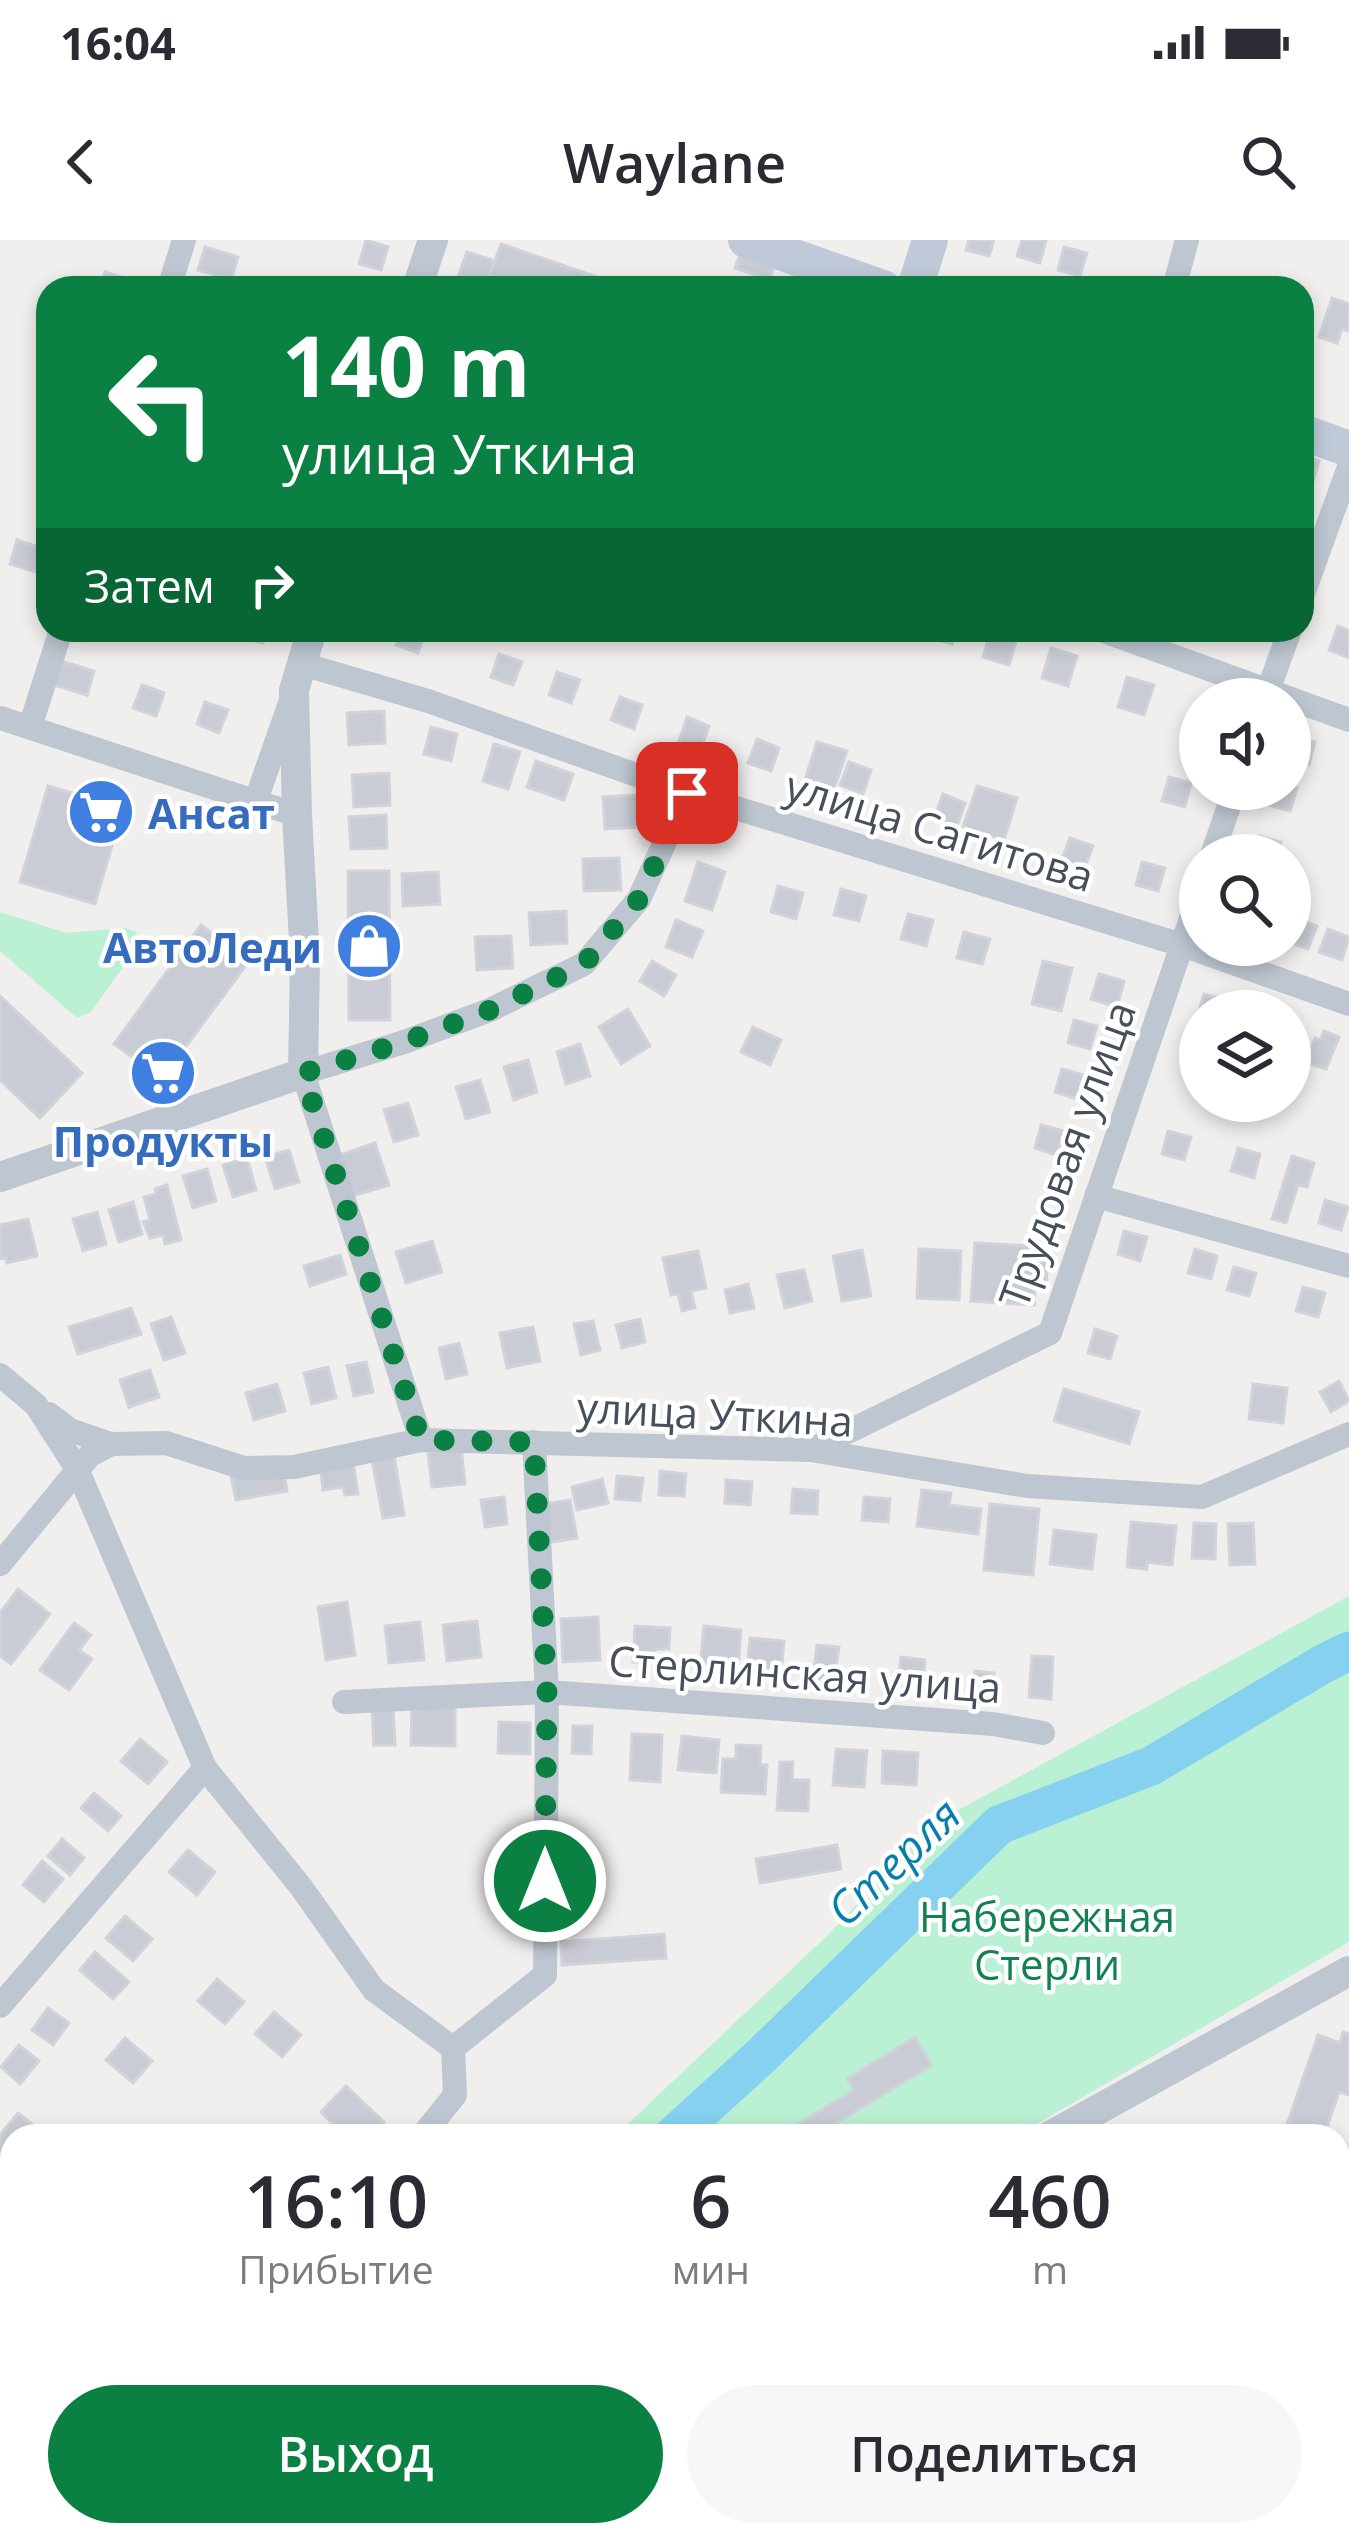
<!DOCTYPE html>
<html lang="ru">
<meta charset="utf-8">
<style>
:root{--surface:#fff;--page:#f7f7f7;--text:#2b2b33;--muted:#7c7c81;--accent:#0b8043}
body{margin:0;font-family:"Open Sans",sans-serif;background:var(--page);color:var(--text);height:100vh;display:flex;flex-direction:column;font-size:45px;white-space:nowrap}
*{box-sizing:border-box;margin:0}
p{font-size:39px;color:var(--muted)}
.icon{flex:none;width:66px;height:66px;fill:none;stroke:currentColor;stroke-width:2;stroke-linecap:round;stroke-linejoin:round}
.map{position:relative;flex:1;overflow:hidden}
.details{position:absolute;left:0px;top:1884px;width:1350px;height:423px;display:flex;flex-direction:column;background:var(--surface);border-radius:36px 36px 0 0;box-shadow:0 6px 18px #0003}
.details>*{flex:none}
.guide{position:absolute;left:36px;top:36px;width:1278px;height:366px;border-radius:36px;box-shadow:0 6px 18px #0003;background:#0b8043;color:#fff;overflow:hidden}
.buttons{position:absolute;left:1179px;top:438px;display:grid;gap:24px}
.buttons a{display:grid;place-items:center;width:132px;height:132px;border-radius:50%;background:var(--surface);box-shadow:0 6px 18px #0003;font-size:60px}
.pin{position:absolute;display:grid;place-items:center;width:102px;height:102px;color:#fff;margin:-51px;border-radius:24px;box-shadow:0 6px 18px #0006}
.me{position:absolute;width:132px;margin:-66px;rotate:0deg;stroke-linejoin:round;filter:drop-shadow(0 0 9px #0008)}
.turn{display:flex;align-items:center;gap:42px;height:252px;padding:0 48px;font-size:54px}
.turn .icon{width:156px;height:156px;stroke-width:2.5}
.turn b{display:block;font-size:84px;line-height:102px}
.then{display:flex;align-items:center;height:114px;padding:0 48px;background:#0003;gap:24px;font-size:45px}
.eta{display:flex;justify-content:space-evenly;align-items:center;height:204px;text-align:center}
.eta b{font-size:72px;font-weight:600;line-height:84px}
.cta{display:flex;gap:24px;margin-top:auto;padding:24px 48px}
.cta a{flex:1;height:138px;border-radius:72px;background:var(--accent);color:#fff;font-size:48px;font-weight:600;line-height:138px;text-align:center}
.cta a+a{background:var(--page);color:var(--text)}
.status{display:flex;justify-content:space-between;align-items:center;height:84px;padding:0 60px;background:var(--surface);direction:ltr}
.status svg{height:33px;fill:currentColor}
header{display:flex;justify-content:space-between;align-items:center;height:156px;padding:0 48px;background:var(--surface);font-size:54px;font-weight:600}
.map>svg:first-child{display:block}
.education{fill:#e2dfe0}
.green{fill:#baf0d3}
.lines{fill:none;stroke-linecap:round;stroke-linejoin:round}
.river{stroke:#85d1ef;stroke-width:39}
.building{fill:#c9ccd4;stroke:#d1d3da;stroke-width:3}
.minor{stroke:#bec7d1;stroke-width:24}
.tertiary{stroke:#bec7d1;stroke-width:30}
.secondary{stroke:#bfc9d8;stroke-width:36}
.route{stroke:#0b8043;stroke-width:21;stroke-dasharray:0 37.8}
.labels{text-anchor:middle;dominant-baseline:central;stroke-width:9;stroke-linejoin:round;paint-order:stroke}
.shop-label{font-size:42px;font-weight:bold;fill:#366cbe;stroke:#fff;text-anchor:start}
.street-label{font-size:42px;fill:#45505c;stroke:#fff}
.park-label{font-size:42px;fill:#138051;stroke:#fff}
.water-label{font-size:45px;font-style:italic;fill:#077fad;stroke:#fff}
</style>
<div class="status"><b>16:04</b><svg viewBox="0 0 49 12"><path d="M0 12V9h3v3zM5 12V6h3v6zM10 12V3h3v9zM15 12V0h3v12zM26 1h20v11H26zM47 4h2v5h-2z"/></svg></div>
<header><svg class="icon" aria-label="back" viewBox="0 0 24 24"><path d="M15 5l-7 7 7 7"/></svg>Waylane<svg class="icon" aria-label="search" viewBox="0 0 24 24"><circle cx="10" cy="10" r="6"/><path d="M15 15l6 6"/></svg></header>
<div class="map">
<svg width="1349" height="2306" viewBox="0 0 1349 2306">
<rect width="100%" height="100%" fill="#f1eeee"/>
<!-- education -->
<path class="education" d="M1338,2270L1349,2273V2306H1109L1115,2295H1338Z"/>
<!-- green -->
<g class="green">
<path d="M0,672L67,693L126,688L136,692L140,703L91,772L77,778L0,711Z"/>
<path d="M1349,1356V1702L1016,1896H615L831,1692L931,1585Z"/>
<path d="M387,2295H573L569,2306H384Z"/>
</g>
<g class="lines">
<!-- river -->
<g class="river">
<path d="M673,1896L759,1818L999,1585L1151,1526L1323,1424L1349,1411"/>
<path d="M442,2306L453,2295"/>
</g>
</g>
<!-- building -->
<g class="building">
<path d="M366,0L388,7L381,30L359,24Z"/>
<path d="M969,0H994L989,16L966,10Z"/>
<path d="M1022,0H1046L1040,23L1017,16Z"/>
<path d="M501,4L629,48H502L504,42L489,37Z"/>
<path d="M205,7L238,17L231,40L198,30Z"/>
<path d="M1064,7L1087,13L1080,36L1058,30Z"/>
<path d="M741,11L775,24L769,40L735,28Z"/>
<path d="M467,12L495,21L489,37L504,42L502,48H454Z"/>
<path d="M105,32L137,42L136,48H100Z"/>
<path d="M1332,58L1349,64V91L1342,89L1337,103L1319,97Z"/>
<path d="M1302,216L1319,221L1312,245L1302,242Z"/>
<path d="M17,300L48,310L42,334L10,324Z"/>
<path d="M1338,386L1349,391V418L1329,410Z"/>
<path d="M227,390H266L263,403L226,393Z"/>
<path d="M401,390H426L418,413L396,405Z"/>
<path d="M928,390H956L952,404L926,396Z"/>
<path d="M991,390L1018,395L1009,425L983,417Z"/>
<path d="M1051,408L1077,416L1068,446L1042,438Z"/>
<path d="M499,414L522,422L513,445L491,437Z"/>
<path d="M61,421L94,431L87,455L54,445Z"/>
<path d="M557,432L580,440L571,463L549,455Z"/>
<path d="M1127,437L1154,445L1144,475L1118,467Z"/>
<path d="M142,445L164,453L156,476L133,468Z"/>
<path d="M620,457L642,465L634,489L611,480Z"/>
<path d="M205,462L228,470L219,493L197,484Z"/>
<path d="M384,471L385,503L349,505L347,473Z"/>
<path d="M687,477L709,486L701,509L679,501Z"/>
<path d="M431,487L457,494L451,521L424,514Z"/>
<path d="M1293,496L1315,502L1309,525L1290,520Z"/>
<path d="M757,499L779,508L771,531L748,523Z"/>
<path d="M817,502L847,511L832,555L803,546Z"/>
<path d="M494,504L520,512L508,549L483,541Z"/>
<path d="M536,521L573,534L564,560L527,547Z"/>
<path d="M849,522L871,530L863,554L840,545Z"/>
<path d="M389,533L390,565L354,567L352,535Z"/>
<path d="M1169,537L1191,543L1185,567L1162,561Z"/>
<path d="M48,546L123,568L95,664L20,642Z"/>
<path d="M977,546L1017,558L1004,600L963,587Z"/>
<path d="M1290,546L1297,548L1290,571L1268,565L1273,549H1290Z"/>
<path d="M943,554L965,563L957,586L934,578Z"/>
<path d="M639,555L641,587L605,589L603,557Z"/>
<path d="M386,575L387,608L351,609L349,577Z"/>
<path d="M1259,596L1281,602L1277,615H1253Z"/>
<path d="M1070,598L1093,606L1084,629L1061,621Z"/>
<path d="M619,618L621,650L584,651L583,619Z"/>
<path d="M698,622L725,632L712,670L685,661Z"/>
<path d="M1142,622L1165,628L1158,651L1136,645Z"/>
<path d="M348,631H389L390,780H349Z"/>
<path d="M438,632L440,664L403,666L402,634Z"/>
<path d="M778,646L803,653L796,679L771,672Z"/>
<path d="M841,649L866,656L859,681L834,675Z"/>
<path d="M566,671L567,703L531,705L529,673Z"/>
<path d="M908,674L933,680L926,706L901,699Z"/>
<path d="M1294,678L1317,686L1308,709L1290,703V690Z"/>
<path d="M676,680L703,691L692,717L666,707Z"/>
<path d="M201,685L249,721L162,839L114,804Z"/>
<path d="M1328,689L1349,697L1342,720L1319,712Z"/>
<path d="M964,692L990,699L982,724L957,718Z"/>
<path d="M511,696L513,728L477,730L475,697Z"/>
<path d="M652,721L676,735L664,756L640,741Z"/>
<path d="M1043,721L1072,728L1061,771L1032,764Z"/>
<path d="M1099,734L1124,741L1117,767L1091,759Z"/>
<path d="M1204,754L1226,760L1223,771H1200V778L1197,777Z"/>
<path d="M0,756L82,833L40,878L0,840Z"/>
<path d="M628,769L650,806L621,824L599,787Z"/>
<path d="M1074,780L1097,786L1090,809L1068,803Z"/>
<path d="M753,787L781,800L770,825L741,812Z"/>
<path d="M1324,791L1339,797L1326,829L1306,822L1315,798L1320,800Z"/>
<path d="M580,804L590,836L566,844L557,812Z"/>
<path d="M528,820L537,852L514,860L504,827Z"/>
<path d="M1062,829L1084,835L1077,859L1055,852Z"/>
<path d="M480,840L490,872L466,879L456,847Z"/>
<path d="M408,863L418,895L394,902L384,870Z"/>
<path d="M1041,885L1064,891L1057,915L1035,908Z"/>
<path d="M1168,891L1191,897L1184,920L1162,914Z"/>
<path d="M375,903L389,945L353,956L340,915Z"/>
<path d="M1238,908L1260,914L1254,938L1231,931Z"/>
<path d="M289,910L299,942L275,949L265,917Z"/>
<path d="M1292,916L1314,923L1307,947L1298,945L1286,983L1272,979Z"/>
<path d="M247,918L256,950L233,957L223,925Z"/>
<path d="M207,929L216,961L193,968L183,936Z"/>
<path d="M167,945L181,1000L165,1004L163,995L150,998L143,982L150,980L144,957L156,954L155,949Z"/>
<path d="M1325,960L1348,967L1341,990L1319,983Z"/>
<path d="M133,962L142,994L119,1002L109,970Z"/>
<path d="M97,972L106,1004L83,1011L73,979Z"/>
<path d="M28,979L37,1016L7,1023L6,1018L0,1019V985Z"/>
<path d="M1124,991L1147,997L1140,1021L1118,1014Z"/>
<path d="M432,1001L442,1032L406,1043L396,1012Z"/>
<path d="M975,1003L1033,1006V1014L1048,1015L1046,1049L1035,1048L1034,1065L971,1061Z"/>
<path d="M919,1009L961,1011L959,1060L917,1058Z"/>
<path d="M1195,1009L1217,1016L1211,1039L1188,1033Z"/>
<path d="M862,1010L871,1056L842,1061L833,1016Z"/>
<path d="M698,1011L706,1048L691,1051L695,1068L682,1071L678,1054L671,1055L663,1018Z"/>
<path d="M340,1015L346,1034L310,1046L304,1026Z"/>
<path d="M1234,1027L1256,1033L1249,1056L1227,1050Z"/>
<path d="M804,1030L812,1061L785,1068L777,1035Z"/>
<path d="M748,1044L754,1068L730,1073L725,1050Z"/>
<path d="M1303,1047L1325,1053L1318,1077L1296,1071Z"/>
<path d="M131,1068L141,1094L78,1114L69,1087Z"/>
<path d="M171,1077L185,1113L164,1120L151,1084Z"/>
<path d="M640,1079L645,1102L622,1108L616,1085Z"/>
<path d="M593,1081L600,1110L581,1115L574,1084Z"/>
<path d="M533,1087L540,1121L507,1128L500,1093Z"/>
<path d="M1095,1089L1117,1096L1110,1119L1088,1113Z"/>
<path d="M459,1103L467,1134L446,1139L439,1108Z"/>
<path d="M366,1122L373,1152L354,1156L347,1126Z"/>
<path d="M328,1127L336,1158L312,1164L304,1133Z"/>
<path d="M150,1130L159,1157L129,1167L120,1140Z"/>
<path d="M1339,1141L1349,1161L1331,1172L1320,1152Z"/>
<path d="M277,1144L285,1171L254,1180L246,1153Z"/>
<path d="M1253,1144L1287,1148L1283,1183L1249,1179Z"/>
<path d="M1064,1149L1139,1172L1129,1204L1054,1181Z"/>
<path d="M461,1207L465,1244L432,1247L428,1212Z"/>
<path d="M394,1216L404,1275L383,1278L372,1220Z"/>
<path d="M353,1221L358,1254L345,1255L343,1247L323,1250L320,1225Z"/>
<path d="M283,1227L287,1251L236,1260L231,1236Z"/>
<path d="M660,1231L686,1234L684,1256L659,1255Z"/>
<path d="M617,1236L643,1238L640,1261L615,1259Z"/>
<path d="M602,1239L608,1263L577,1270L572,1247Z"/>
<path d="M726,1240L752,1242L750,1265L725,1263Z"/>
<path d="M793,1249L818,1251L817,1274L791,1273Z"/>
<path d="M922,1250L951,1253L949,1265L981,1269L978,1294L917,1286Z"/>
<path d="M504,1257L507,1284L485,1287L481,1260Z"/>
<path d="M864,1257L890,1259L888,1282L862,1280Z"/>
<path d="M570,1260L577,1298L546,1303L540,1265Z"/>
<path d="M990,1264L1039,1269L1033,1335L984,1330Z"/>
<path d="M1131,1282L1176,1286L1172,1325L1147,1322V1329L1127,1327Z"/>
<path d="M1194,1283L1216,1284L1215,1319L1192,1318Z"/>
<path d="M1253,1283L1255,1324L1230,1325L1228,1284Z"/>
<path d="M1054,1290L1096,1295L1092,1329L1050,1324Z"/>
<path d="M18,1349L50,1374L11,1424L0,1416V1373Z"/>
<path d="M347,1362L355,1415L326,1420L318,1367Z"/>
<path d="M598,1377L600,1420L563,1422L561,1379Z"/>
<path d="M477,1381L481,1417L447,1421L443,1385Z"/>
<path d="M420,1382L424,1420L389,1423L385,1386Z"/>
<path d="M74,1383L91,1395L79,1410L92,1419L69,1450L40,1430Z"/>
<path d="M635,1386L670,1388L669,1409H655L654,1423L633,1422Z"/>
<path d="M704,1386L741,1390L738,1431L700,1428Z"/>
<path d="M750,1398L784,1401L781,1433L747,1430Z"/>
<path d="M817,1405L839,1407L834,1442L813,1440Z"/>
<path d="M1032,1416L1053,1417L1051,1459L1029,1457Z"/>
<path d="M901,1417L925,1420L922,1448L898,1445Z"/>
<path d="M975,1431L994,1433L991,1458L972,1456Z"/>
<path d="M412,1466L455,1467V1506L411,1505Z"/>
<path d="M393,1468L395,1505H374L372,1469Z"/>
<path d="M499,1482L530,1483V1514L498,1513Z"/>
<path d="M573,1486H592L591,1514L572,1513Z"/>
<path d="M632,1494L662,1495L660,1542L630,1540Z"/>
<path d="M682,1496L719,1500L716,1533L678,1530Z"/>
<path d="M140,1499L167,1522L148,1544L121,1521Z"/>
<path d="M736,1505L761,1506L760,1525H767L765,1554L721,1552L723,1519H736Z"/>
<path d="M836,1509L867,1511L864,1547L833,1545Z"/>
<path d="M883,1511L918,1513L916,1545L882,1543Z"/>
<path d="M780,1522H793L792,1540H809L808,1571L777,1570Z"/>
<path d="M94,1553L121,1576L108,1591L81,1568Z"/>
<path d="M62,1599L84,1618L70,1635L48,1616Z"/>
<path d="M837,1605L841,1629L760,1643L756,1619Z"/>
<path d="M188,1610L215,1632L197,1655L169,1632Z"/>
<path d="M491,1620L525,1622L523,1649L489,1647Z"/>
<path d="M42,1621L63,1639L44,1662L23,1645Z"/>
<path d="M590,1626V1666H558L557,1627Z"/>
<path d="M125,1676L152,1699L133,1721L106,1698Z"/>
<path d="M664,1694L666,1718L562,1725L561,1702Z"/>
<path d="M95,1712L129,1742L113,1759L80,1730Z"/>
<path d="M217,1739L244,1762L225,1784L198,1761Z"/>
<path d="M48,1768L69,1783L53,1805L32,1790Z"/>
<path d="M274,1772L301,1795L282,1817L255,1794Z"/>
<path d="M1343,1792L1349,1794V1855L1339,1852L1324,1896H1283L1318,1795L1340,1803Z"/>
<path d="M915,1797L932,1825L815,1896H789L786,1891L854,1850L847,1839Z"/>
<path d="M125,1798L152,1821L133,1843L106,1820Z"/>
<path d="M19,1805L39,1821L20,1844L1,1827Z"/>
<path d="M346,1846L384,1882L370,1896H345L321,1872Z"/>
<path d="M18,1873L47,1896H12V1920L0,1910V1895Z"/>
<path d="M1338,2128L1349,2132V2177L1338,2174Z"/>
<path d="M0,2183L12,2193V2244L0,2234Z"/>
<path d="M647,2295H722L735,2306H644Z"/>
<path d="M888,2295H933L929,2306H884Z"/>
</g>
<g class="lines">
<!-- minor -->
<g class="minor">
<path d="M169,48L184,0"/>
<path d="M1174,48L1187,0"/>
<path d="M1302,357L1349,227"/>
<path d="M1101,390L1349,480"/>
<path d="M302,424L428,461L687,553L1182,705L1349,764"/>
<path d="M1265,459L1290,390"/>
<path d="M0,478L297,575"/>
<path d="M30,487L61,390"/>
<path d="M255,563L290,463"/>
<path d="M1212,615L1235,549"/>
<path d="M1096,956L1349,1026"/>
<path d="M0,1135L36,1165L77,1229L205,1528L301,1647L374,1750L453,1808"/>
<path d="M49,1174L70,1190L111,1204"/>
<path d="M421,1200L303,833L404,802L490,770L584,724L639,659L687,553"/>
<path d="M811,1210L1050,1093L1200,652"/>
<path d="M0,1324L90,1215L111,1204L166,1203L244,1228L294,1227L421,1200L811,1210L1027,1246L1202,1257L1349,1194"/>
<path d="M344,1462L547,1452L993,1484L1043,1493"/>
<path d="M0,1766L205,1528"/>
<path d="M453,1808L545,1735L547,1452L534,1202"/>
<path d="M422,1896L455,1855L453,1808"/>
<path d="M0,2133L12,2142"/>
<path d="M164,2295L170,2306"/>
<path d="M74,2306L83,2295"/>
<path d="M1044,2306L1059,2295"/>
</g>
<!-- tertiary -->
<g class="tertiary">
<path d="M417,48L433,0"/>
<path d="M0,937L303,833L305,719L297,575L294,450L312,390"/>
<path d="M1050,1896L1349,1731"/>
<path d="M595,2306L599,2295"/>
</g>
<!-- secondary -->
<g class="secondary">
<path d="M746,0L883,48"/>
<path d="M915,48L930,0"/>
<path d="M1302,192L1349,209"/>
</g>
</g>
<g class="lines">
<!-- route -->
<path class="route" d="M545,1641L547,1452L534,1202L421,1200L303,833L404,802L490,770L584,724L639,659L687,553"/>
</g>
<!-- icons -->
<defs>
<g id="supermarket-disc" transform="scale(3.45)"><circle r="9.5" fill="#3f7fe0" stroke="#fff"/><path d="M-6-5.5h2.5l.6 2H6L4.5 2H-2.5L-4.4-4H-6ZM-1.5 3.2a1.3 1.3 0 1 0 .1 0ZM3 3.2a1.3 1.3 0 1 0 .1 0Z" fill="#fff"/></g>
<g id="shop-disc" transform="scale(3.45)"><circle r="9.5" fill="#3f7fe0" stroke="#fff"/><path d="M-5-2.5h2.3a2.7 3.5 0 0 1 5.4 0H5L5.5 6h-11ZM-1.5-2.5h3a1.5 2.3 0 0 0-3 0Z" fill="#fff"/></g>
</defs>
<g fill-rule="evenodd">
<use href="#supermarket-disc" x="101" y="572"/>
<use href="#shop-disc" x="369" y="706"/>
<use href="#supermarket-disc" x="163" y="833"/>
</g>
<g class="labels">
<!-- shop labels -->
<g class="shop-label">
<text x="148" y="572">Ансат</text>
<text x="322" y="706" text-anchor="end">АвтоЛеди</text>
<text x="163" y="900" text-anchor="middle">Продукты</text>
</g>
<!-- street labels -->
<g class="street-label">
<text transform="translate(940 590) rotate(17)">улица Сагитова</text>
<text transform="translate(1066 914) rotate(-70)">Трудовая улица</text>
<text transform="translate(715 1173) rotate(3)">улица Уткина</text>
<text transform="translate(805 1433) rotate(4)">Стерлинская улица</text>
</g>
<!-- park labels -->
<g class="park-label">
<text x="1047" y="1675">Набережная<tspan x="1047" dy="48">Стерли</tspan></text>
</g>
<!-- water labels -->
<g class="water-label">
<text transform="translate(893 1621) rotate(-43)">Стерля</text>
</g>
</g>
</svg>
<div class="buttons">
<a><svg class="icon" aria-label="sound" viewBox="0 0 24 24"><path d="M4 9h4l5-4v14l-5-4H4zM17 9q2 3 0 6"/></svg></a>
<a><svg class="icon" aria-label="search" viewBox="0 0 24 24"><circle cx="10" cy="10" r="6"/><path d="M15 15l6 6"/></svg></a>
<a><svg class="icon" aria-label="layers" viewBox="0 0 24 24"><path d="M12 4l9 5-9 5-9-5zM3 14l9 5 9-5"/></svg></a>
</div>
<div class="pin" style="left:687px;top:553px;background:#d93025"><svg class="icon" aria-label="arrive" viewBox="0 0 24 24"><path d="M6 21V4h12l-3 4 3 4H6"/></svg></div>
<svg class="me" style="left:545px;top:1641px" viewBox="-20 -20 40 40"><circle r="17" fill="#0b8043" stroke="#fff" stroke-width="3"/><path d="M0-11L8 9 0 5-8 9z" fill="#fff"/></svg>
<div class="guide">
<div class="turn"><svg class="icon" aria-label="left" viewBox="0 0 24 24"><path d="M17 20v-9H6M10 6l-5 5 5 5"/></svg><div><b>140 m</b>улица Уткина</div></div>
<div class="then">Затем<svg class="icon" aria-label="right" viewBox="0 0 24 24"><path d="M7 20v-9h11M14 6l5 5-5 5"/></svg></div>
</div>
<section class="details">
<div class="eta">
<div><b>16:10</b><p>Прибытие</p></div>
<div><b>6</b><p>мин</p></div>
<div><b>460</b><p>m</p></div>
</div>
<div class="cta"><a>Выход</a><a>Поделиться</a></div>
</section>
</div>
